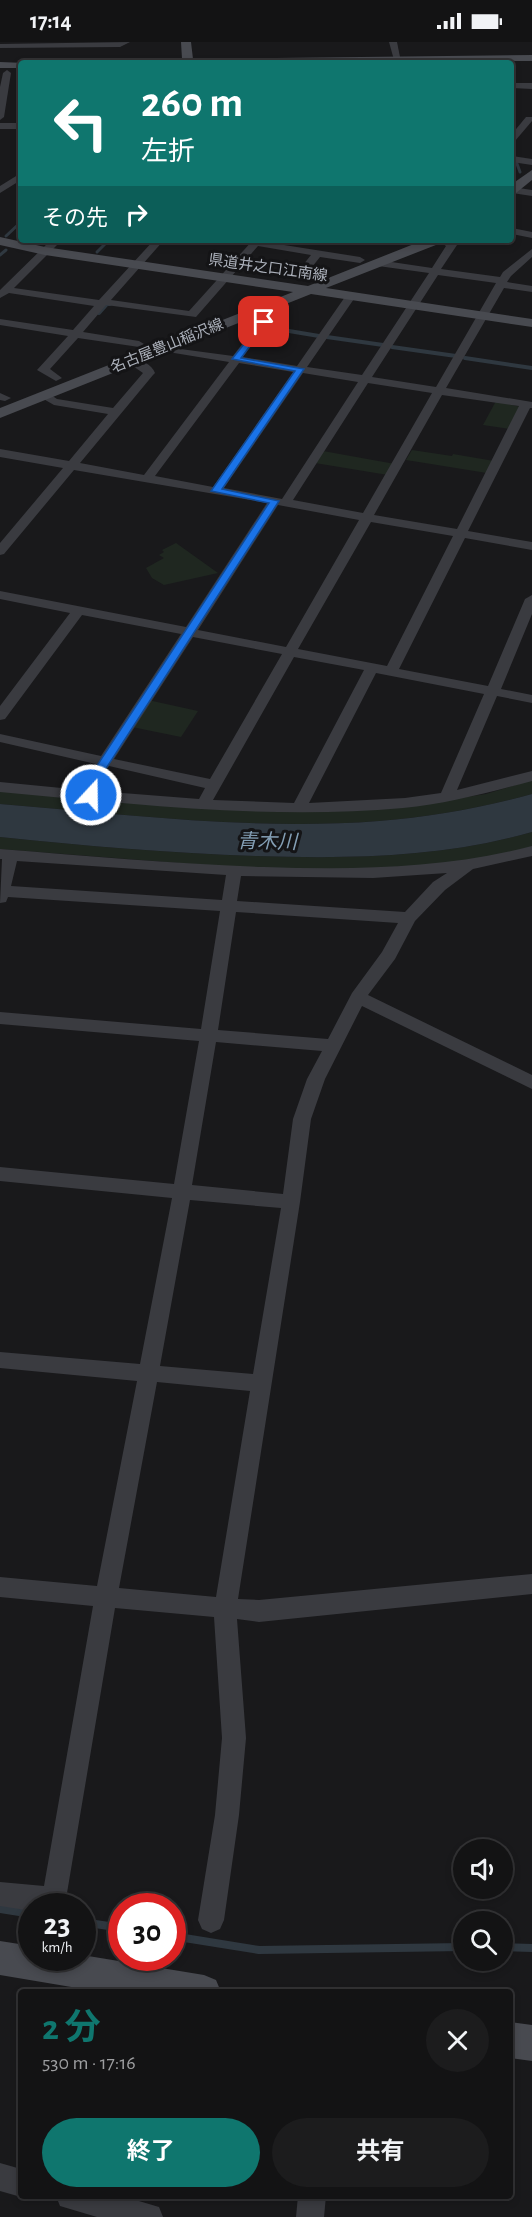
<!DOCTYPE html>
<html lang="ja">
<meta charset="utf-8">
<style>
:root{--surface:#131314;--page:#1c1c1d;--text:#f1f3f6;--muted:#9d9ea0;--line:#323234;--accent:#0f766e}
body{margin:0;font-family:"Alegreya Sans","Noto Sans JP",sans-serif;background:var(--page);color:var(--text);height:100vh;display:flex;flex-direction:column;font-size:22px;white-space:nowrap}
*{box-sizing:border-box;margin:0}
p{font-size:20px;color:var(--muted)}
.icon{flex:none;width:33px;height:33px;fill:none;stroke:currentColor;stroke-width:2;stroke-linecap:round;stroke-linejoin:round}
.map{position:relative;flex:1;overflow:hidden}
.drawer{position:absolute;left:18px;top:1947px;width:495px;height:210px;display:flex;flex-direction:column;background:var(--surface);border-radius:6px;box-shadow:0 3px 9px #0003,0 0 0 2px var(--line)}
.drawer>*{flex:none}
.guide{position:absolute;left:18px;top:18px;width:496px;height:183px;border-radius:6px;box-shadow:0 3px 9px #0003,0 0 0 2px var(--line);background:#0f766e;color:#fff;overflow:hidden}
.buttons{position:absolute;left:453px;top:1797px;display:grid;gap:12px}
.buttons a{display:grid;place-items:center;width:60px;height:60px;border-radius:50%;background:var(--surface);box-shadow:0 3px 9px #0003,0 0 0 2px var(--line);font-size:30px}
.speed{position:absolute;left:18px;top:1851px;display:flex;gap:12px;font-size:30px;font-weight:700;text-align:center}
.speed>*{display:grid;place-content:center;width:78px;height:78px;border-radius:50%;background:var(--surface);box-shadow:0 3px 9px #0003,0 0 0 2px var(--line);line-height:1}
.speed small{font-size:15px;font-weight:400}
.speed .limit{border:9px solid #d22;background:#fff;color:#111}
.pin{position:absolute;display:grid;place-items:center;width:51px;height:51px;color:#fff;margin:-26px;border-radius:12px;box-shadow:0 3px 9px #0006}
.me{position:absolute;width:66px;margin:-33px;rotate:21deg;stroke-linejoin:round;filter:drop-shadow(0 0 4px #0008)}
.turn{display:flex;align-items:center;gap:21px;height:126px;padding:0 24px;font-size:27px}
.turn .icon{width:78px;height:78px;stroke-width:2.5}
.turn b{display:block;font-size:42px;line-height:51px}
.then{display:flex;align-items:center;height:57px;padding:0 24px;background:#0003;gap:12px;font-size:22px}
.round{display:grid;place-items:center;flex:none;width:63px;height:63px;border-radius:32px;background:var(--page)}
.head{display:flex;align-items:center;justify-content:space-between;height:102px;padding:0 24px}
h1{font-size:36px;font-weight:700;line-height:45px;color:var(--accent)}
.cta{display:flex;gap:12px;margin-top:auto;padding:12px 24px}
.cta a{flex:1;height:69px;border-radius:36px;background:var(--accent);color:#fff;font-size:24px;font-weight:700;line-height:69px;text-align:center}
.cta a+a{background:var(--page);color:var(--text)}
.status{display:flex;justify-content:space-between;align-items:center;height:42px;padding:0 30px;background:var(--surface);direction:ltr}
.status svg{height:16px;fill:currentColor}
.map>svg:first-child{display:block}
.green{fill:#1f2720}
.water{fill:#2f3840}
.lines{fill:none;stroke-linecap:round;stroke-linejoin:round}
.stream-far2{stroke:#2f3840;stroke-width:3}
.stream-far1{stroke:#2f3840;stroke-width:4}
.stream{stroke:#2f3840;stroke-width:8}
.street{fill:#3a3b40;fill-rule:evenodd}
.secondary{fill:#484a50;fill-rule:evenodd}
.route{fill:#1a73e8;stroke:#114b97;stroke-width:1.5}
.labels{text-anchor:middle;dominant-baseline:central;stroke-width:6;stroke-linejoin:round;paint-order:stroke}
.far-street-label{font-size:15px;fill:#acb1bb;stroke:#141416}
.water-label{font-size:20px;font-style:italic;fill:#849fb5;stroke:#141416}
</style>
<div class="status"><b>17:14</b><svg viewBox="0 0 49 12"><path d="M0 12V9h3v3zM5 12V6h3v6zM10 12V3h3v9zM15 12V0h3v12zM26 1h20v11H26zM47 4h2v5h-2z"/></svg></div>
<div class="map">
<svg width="532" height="2175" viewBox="0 0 532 2175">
<rect width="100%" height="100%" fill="#19191b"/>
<!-- green -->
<g class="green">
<path d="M496,359L521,365L510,387L483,383Z"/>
<path d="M412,408L452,414L453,412L494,419L487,431L406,418Z"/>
<path d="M323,409L395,422L388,433L315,421Z"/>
<path d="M176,501L218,531L164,543L152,536L146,526L164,516L159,513L164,510L162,508Z"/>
<path d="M148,658L198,669L181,695L132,685Z"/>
<path d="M532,738V752C482,766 431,775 379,779C253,789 125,772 0,762V748L229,766L441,759L486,752Z"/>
<path d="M532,790V805L466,821L344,828L230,825L0,807V795C85,804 170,811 255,814C348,817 442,816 532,790Z"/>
</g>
<!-- water -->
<path class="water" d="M532,752V790C442,816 348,817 255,814C170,811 85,804 0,795V762C125,772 253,789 379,779C431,775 482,766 532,752Z"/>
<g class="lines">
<!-- stream-far2 -->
<g class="stream-far2">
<path d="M512,109L515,117"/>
<path d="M516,119L520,130"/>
<path d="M6,194L21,180"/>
<path d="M248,198L251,199"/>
<path d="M97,210L109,198"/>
<path d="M0,213L6,208"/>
</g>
<!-- stream-far1 -->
<g class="stream-far1">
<path d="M99,271L107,262H110"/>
<path d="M244,282L257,284"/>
<path d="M265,285L319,294"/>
<path d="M327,295L383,303"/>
<path d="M392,305L456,314"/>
<path d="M465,316L532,326"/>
</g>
<!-- stream -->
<g class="stream">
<path d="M0,1867L32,1872"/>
<path d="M82,1880L122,1886"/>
<path d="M172,1894L259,1908L464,1905"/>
<path d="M502,1905L532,1906"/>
</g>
<!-- street -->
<g class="street">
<path d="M130,0L120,5L0,6V2Z"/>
<path d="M389,0H397L401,20L394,18Z"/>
<path d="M7,28L11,31L4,75L0,78V45L3,31Z"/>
<path d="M512,41H532V47L512,46Z"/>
<path d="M526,75H532V79L515,99L512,100V92Z"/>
<rect x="0" y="81" width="21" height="6"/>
<path d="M512,114L532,117V123L512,120Z"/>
<path d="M21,131V138L0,151V144Z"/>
<path d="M512,145L532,148V154L512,151Z"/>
<path d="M512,186L532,190V196L512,192Z"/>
<path d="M51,198H62L14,246L99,258L154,198H164L111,258L189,269L253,198L360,215L365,218L360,221L320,215L304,235L300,236L295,233L311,213L258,204L196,275L106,263L83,290L139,299L144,302L139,305L78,296L50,327L62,336L56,339L37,328L68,294L0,283V277L73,288L94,264L9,251L0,256V248Z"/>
<path d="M403,198H414L409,201Z"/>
<path d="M437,198H450L457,203L441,227L500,235L503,230L532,207V215L511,234L507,240L532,244V250L504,246L446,346L532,360V366H530L468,489L532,500V508L465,496L399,627L488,644L525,557L532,553V572L501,647L532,653V661L497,654L457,748L532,729V739C490,750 447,762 403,766C269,778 134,762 0,750V740L82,748L81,745L96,722L0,700V692L101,714L181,592L82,573L5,677L0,678V664L70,571L0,557V549L186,585L267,461L74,428L4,512L0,513V501L63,426L0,415V407L69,419L108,372L54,363L40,355V351H48L57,357L113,366L143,331L127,320V316C137,314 152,322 155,331L153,333L80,421L144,433L229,320L162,309L157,306L158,304L233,314L258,281L243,274V270L247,269L269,280L243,315L297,324L347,252L351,251L356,254L307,325L362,333L429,231L378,224L373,221L378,218L432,226L446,204ZM438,233L496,241L436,345L372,335ZM239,321L293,330L213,445L155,434ZM303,331L358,340L282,457L224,446ZM368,341L432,351L363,471L293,458ZM442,353L519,364L457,487L374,473ZM278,463L359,478L286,605L198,588ZM371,480L453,494L387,624L298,607ZM193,595L282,612L210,737L114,717ZM294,615L364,628L294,761L213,758ZM376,631L484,652L441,751L405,756L309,761ZM109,724L205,746L199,757L97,749L95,745Z"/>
<path d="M0,351L11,356L5,359L0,358Z"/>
<path d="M532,804V814L473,827L445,848L415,879L395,917L368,953L532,1033V1047L362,964L325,1037L311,1077L300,1160L238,1557L259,1558L532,1532V1552L259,1580L237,1577L246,1696L239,1773L224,1878L220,1887L211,1891L202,1887L198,1878L215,1773L222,1696L214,1575L115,1566L67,1851L59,1864H32V1869L0,1864V1840L44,1844L93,1564L0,1555V1535L97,1544L137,1339L0,1326V1310L140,1322L172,1156L0,1139V1125L174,1142L199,999L0,982V970L201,987L220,869L8,855L6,860L0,861L2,817H0V807C88,814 176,822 264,825C354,828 445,827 532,804ZM17,819L226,833L222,858L11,844ZM447,831L433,840L405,870L237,859L241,834L373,836ZM236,870L398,881L382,910L352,951L328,997L218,988ZM216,1000L322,1009L307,1037L293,1077L283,1152L192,1143ZM190,1158L281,1166L253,1332L160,1324ZM157,1340L250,1349L216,1555L119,1546Z"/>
<path d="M0,2121L21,2127V2154H23L21,2155L0,2149Z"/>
<path d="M56,2154H122L159,2165L163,2175H97L60,2164Z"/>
<path d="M298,2154H326L324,2175H296Z"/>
</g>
<!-- secondary -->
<g class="secondary">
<path d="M181,0H191L193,17L532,13V19L136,21L142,18L182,17Z"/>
<path d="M0,20L25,21H21V26H0Z"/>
<path d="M532,128V138L516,151L512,152V142Z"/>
<path d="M0,195L45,205L308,244L424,198H443L441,201L326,246L532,277V285L311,252L0,376V366L293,250L45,213L0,203Z"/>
<path d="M0,1899L32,1904V1916H82V1913L204,1933L216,1938L221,1950H101L0,1933Z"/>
<path d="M510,1980L532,1983V2019L510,2016Z"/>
</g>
</g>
<!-- route -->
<path class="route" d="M264,277L268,280L241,316L304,327L222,447L279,459L94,745L96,753L95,755H87L83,745L269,461L211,449L295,329L232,317Z"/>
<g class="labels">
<!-- far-street labels -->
<g class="far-street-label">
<text transform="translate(268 226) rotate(8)">県道井之口江南線</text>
<text transform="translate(167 304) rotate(-22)">名古屋豊山稲沢線</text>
</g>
<!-- water labels -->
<g class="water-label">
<text transform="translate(267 800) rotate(1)">青木川</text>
</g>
</g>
</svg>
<div class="buttons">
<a><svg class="icon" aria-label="sound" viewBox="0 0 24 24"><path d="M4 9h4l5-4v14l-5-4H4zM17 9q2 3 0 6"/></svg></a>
<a><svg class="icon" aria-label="search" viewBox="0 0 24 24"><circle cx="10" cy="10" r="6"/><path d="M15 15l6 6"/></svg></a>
</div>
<div class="speed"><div>23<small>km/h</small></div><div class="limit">30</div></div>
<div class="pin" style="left:264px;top:280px;background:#d93025"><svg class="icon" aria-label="arrive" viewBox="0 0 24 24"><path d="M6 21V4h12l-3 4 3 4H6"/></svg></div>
<svg class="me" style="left:91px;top:753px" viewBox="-20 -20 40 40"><circle r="17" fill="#1a73e8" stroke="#fff" stroke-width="3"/><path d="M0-11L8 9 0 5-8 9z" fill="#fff"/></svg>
<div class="guide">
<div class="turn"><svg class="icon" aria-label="left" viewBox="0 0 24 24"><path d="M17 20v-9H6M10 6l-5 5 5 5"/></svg><div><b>260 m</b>左折</div></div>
<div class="then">その先<svg class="icon" aria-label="right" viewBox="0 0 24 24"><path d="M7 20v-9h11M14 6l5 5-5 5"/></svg></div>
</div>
<section class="drawer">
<div class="head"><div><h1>2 分</h1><p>530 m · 17:16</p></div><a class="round"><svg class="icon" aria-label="close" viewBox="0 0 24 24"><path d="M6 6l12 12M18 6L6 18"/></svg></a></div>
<div class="cta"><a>終了</a><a>共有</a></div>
</section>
</div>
